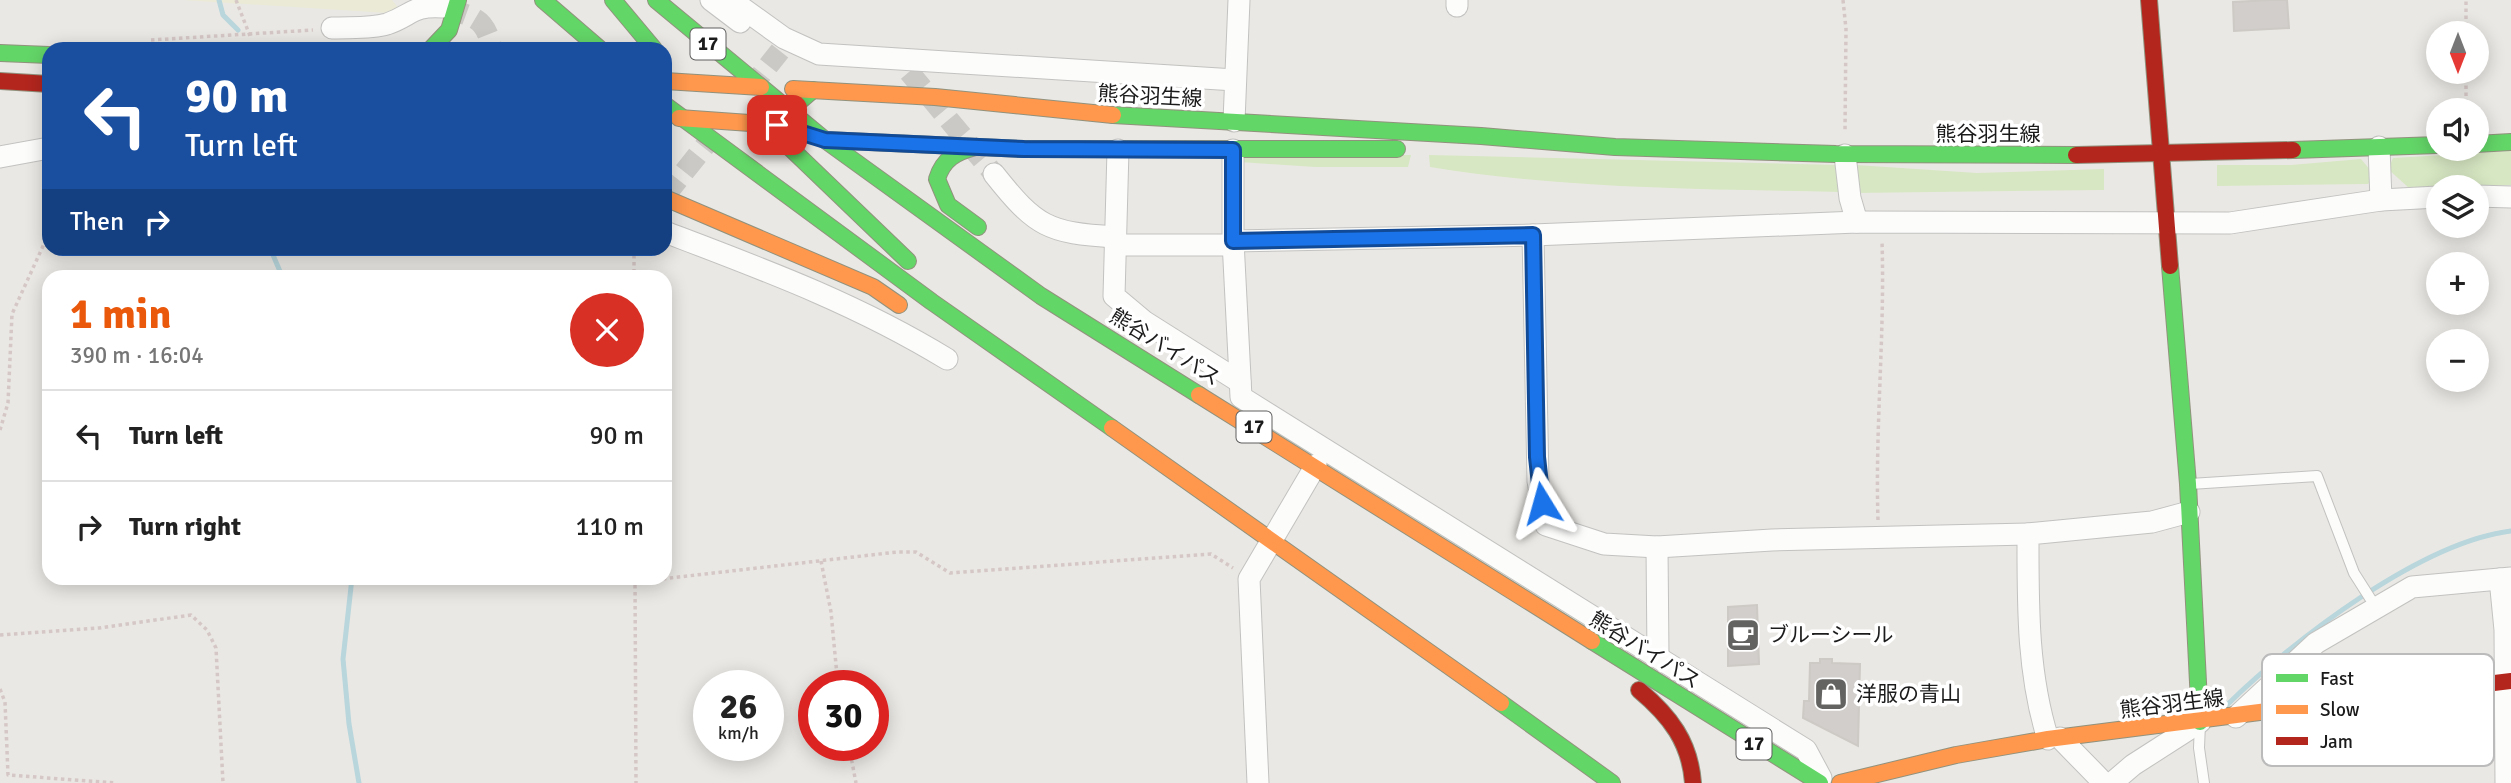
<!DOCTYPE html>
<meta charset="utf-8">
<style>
:root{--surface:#fff;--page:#f2f2f2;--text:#222;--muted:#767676;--line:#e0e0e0;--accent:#ea580c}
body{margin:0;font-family:Signika,"Noto Sans JP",sans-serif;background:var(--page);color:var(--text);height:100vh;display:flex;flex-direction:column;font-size:26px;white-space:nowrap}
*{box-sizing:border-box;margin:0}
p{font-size:23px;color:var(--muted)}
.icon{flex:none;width:38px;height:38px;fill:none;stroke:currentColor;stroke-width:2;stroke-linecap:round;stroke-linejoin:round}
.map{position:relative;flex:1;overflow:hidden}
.side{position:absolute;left:42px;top:270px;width:630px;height:315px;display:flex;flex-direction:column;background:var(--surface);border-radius:21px;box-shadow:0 4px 18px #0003}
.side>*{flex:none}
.banner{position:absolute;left:42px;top:42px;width:630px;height:214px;border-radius:21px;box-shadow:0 4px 18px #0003;background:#1a4fa0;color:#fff;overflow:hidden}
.needle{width:46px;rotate:180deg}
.buttons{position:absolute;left:2426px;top:21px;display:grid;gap:14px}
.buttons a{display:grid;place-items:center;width:63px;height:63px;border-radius:50%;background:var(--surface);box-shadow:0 4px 18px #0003;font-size:35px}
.speed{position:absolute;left:693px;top:670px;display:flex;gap:14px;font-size:35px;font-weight:700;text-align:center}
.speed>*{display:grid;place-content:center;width:91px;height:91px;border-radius:50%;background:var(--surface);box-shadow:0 4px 18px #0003;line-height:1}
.speed small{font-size:18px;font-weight:400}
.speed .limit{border:10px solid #d22;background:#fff;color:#111}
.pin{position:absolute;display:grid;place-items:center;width:60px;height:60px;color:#fff;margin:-30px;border-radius:14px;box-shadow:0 4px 10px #0006}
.me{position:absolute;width:77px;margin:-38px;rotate:352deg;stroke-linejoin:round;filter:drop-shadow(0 0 5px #0008)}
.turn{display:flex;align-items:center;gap:24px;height:147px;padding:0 28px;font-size:32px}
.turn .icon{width:91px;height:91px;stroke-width:2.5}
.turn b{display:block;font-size:49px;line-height:60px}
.then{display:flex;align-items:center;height:66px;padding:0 28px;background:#0003;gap:14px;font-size:26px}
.round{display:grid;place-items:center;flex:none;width:74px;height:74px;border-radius:37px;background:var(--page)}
.overview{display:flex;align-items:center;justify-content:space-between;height:119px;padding:0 28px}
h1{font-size:42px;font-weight:700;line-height:52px;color:var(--accent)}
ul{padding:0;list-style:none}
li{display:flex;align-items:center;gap:21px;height:91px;padding:0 28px;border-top:2px solid var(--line)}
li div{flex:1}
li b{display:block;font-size:26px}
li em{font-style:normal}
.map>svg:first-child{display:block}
.farmland{fill:#eaead7}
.grass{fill:#d7e7c3}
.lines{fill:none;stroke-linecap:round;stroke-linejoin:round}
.stream{stroke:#b8d6dc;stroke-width:5}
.building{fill:#d1cecb;stroke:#cdc9c5;stroke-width:2}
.street-tunnel{stroke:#cbc9c6;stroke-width:21;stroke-dasharray:21 10;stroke-linecap:butt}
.lane-casing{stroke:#c2c2c0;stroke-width:12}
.street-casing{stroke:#c2c2c0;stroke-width:23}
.fast-casing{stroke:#91927d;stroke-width:18}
.slow-casing{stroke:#91927d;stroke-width:18}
.jam-casing{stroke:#91927d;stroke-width:18}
.path{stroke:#d5c7c5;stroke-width:3.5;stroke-dasharray:3.5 3.5;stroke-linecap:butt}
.lane{stroke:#fcfcfb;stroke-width:10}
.street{stroke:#fcfcfb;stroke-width:21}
.fast{stroke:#63d668;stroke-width:16}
.slow{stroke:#ff974d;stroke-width:16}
.jam{stroke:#b3261e;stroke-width:16}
.route-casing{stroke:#114b97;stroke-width:18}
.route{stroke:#1a73e8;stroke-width:12}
.labels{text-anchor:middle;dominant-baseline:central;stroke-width:7;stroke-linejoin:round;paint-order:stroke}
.shield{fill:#fff;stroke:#5f5f5f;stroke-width:2}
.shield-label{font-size:19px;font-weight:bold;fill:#1b1b1b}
.street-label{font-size:21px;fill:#1b1b1b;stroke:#fff}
.poi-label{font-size:21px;fill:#1b1b1b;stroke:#fff;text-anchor:start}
.key{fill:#fff;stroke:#bbb;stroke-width:2}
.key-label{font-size:19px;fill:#1b1b1b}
</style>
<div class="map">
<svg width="2511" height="783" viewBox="0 0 2511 783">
<rect width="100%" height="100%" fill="#eae8e4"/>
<!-- farmland -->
<path class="farmland" d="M182,0H392L403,14Z"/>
<!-- grass -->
<g class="grass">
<path d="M2511,151V185L2409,188L2388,169L2393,158Z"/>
<path d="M1246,155H1411L1408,167H1315L1240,162Z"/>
<path d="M1429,155L1838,165L1841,192C1704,189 1565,189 1430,167Z"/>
<path d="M2361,159L2372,172V180L2368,184L2217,186V165H2291Z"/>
<path d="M1856,165L1977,173L2104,169V190L1854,193Z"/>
</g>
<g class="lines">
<!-- stream -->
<g class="stream">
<path d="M219,0L223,15L238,30"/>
<path d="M270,248L282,276"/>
<path d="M352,578L343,659L349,724L359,783"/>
<path d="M2228,704C2292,641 2421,542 2511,531"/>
</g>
</g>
<!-- building -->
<g class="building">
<path d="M2270,0H2287L2289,28L2234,31L2233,2Z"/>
<path d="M1757,605L1759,664L1728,666V607Z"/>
<path d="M1820,659H1832V663L1860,664L1858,746L1803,718L1804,701H1809L1810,663H1820Z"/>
</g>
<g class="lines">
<!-- street-tunnel -->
<g class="street-tunnel">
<path d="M446,8C475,18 485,17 492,49"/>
<path d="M909,72L994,174"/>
<path d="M749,90L780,51"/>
<path d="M665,196L716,132"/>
</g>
<!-- lane casing -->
<g class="lane-casing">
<g id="lane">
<path d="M2190,484L2317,476L2354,573L2375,606"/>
<path d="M2200,723L2199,748L2204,783"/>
</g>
</g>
<!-- street casing -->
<g class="street-casing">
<g id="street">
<path d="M711,0L740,22"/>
<path d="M731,0L784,38L819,54L1235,80"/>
<path d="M1457,6V0"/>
<path d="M332,28C351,27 370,29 387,24C413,15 411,5 443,7"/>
<path d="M1234,121L1239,0"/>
<path d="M2379,147L2381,200"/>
<path d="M1118,150L1114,296L1145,322L1240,382"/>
<path d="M1233,150V241L1241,397L1806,750L1821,778"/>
<path d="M1845,155L1850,198L1857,222"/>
<path d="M0,157L49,148"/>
<path d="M994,174C1036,227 1048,233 1115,237"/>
<path d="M2476,196L2511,197"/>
<path d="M665,232C765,270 855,303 947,359"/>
<path d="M1533,235L1538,481L1546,525L1604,544L1657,547L1772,540L2028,534"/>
<path d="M1233,241L1533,235L1857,222L2230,223L2381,200L2438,197"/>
<path d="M1115,245H1234"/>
<path d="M1657,547L1658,657"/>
<path d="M2500,579L2505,630L2506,783"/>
<path d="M2236,717L2316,643L2412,587L2511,578"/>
<path d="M2060,738L2104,783"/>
<path d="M2048,739C2027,672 2028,604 2028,534L2152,522L2189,512"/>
<path d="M1258,783L1249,579L1316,465"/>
<path d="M2112,783L2133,765L2200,722"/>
</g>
</g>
<!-- fast casing -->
<g class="fast-casing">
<g id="fast">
<path d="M543,0L600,49"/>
<path d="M613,0L654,49"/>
<path d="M656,0L825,140L1041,296L1199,395"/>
<path d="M431,49L449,30L458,0"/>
<path d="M0,53L49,55"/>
<path d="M813,90L778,120L783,141L908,261"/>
<path d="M665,105L932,302L1112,428"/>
<path d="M1113,115L1481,136L1615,147L1836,154L2076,155"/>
<path d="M825,140L1024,149H1397"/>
<path d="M2476,144L2511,142"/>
<path d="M975,147C956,152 943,159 937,179L948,205L978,227"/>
<path d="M2293,150L2438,145"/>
<path d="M2170,266L2188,484L2200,722"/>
<path d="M1592,641L1820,783"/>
<path d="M1501,703L1612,783"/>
</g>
</g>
<!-- slow casing -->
<g class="slow-casing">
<g id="slow">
<path d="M665,81L761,87"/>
<path d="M793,89L935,97L1113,115"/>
<path d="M679,118L777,125L803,132"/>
<path d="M665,198L873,287L899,305"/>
<path d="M1199,395L1592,641"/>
<path d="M1112,428L1501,703"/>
<path d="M1840,783L1956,755L2048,739L2307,706"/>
</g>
</g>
<!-- jam casing -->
<g class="jam-casing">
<g id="jam">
<path d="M2149,0L2170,266"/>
<path d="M0,81L49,84"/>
<path d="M2076,155L2293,150"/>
<path d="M1639,690C1670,716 1690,742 1693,783"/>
<path d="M2307,706L2511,681"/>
</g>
</g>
<!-- path -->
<g class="path">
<path d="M236,0L250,36"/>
<path d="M1843,0L1846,29L1845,131"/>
<path d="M2466,33V0"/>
<path d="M151,40L313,30"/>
<path d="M2466,110V72"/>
<path d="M634,248V276"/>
<path d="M0,430L8,403L12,314L49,233"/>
<path d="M1878,520C1875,427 1885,335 1882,241"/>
<path d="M821,561L831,612L838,686"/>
<path d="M635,578L636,783"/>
<path d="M635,582L897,552H916L950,573L1211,554L1233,568"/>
<path d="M0,635L99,628L191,615L207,630L216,648L223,783"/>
<path d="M0,689L5,702L8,775L116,783"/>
<path d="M849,746L856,783"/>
</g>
<!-- lane -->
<use href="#lane" class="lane"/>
<!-- street -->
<use href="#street" class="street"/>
<!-- fast -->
<use href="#fast" class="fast"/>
<!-- slow -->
<use href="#slow" class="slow"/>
<!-- jam -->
<use href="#jam" class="jam"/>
</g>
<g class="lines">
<!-- route casing -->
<g class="route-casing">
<path id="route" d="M777,125L825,140L1024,149L1233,150V241L1533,235L1537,457L1542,503"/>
</g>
<!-- route -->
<use href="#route" class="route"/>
</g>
<!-- icons -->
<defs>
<g id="cafe-square" transform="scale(1.75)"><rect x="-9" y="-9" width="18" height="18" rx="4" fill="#636361" stroke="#fff"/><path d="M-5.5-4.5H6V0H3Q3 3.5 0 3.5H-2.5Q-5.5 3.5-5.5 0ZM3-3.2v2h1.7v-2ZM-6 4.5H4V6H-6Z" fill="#fff"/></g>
<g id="shop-square" transform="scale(1.75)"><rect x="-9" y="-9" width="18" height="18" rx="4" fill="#636361" stroke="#fff"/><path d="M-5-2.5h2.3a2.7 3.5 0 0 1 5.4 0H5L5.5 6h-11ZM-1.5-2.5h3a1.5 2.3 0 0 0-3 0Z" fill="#fff"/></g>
</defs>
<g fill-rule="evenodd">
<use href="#cafe-square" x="1743" y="635"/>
<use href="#shop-square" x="1831" y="694"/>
</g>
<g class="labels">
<!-- shield labels -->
<g class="shield">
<rect x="690.5" y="28.5" width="35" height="31" rx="5"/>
<rect x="1236.5" y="411.5" width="35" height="31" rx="5"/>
<rect x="1736.5" y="728.5" width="35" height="31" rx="5"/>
</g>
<g class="shield-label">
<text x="708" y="44">17</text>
<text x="1254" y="427">17</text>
<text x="1754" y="744">17</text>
</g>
<!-- street labels -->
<g class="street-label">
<text transform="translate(1150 96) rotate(3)">熊谷羽生線</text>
<text x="1988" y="134">熊谷羽生線</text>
<text transform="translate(1165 347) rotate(32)">熊谷バイパス</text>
<text transform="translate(1645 650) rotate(32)">熊谷バイパス</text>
<text transform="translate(2172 704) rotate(-7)">熊谷羽生線</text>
</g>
<!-- poi labels -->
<g class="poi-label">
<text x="1768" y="635">ブルーシール</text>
<text x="1856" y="694">洋服の青山</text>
</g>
</g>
<!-- legend -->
<rect x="2262" y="654" width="232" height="112" rx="10" class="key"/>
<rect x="2276" y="674" width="32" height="8" fill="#63d668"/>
<rect x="2276" y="705" width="32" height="9" fill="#ff974d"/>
<rect x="2276" y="737" width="32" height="8" fill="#b3261e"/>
<g class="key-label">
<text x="2320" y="685">Fast</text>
<text x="2320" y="716">Slow</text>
<text x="2320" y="748">Jam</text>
</g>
</svg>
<div class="buttons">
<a><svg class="needle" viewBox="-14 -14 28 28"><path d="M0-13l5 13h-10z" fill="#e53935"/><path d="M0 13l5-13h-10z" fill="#767676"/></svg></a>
<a><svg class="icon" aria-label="sound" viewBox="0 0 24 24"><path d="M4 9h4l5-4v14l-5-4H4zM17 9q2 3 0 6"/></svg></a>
<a><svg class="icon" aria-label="layers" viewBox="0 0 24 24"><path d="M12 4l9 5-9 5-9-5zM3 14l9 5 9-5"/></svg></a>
<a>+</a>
<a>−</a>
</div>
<div class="speed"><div>26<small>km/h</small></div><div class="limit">30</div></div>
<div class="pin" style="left:777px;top:125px;background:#d93025"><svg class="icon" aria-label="arrive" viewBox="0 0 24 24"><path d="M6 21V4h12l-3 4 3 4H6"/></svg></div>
<svg class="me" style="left:1542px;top:503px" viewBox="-20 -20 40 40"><path d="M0-17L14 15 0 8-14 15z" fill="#1a73e8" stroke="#fff" stroke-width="4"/></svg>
<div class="banner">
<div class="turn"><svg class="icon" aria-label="left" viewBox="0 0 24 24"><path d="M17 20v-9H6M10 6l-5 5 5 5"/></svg><div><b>90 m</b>Turn left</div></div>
<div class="then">Then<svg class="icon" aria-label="right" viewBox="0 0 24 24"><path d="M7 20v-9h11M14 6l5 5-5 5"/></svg></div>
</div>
<section class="side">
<div class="overview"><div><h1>1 min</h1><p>390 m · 16:04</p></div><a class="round" style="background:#d93025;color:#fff"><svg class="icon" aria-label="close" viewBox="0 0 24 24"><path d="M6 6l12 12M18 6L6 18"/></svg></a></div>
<ul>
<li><svg class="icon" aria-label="left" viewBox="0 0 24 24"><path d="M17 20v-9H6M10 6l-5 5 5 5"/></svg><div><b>Turn left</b></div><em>90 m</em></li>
<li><svg class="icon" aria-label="right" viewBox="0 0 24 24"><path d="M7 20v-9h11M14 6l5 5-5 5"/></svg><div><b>Turn right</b></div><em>110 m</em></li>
</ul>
</section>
</div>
